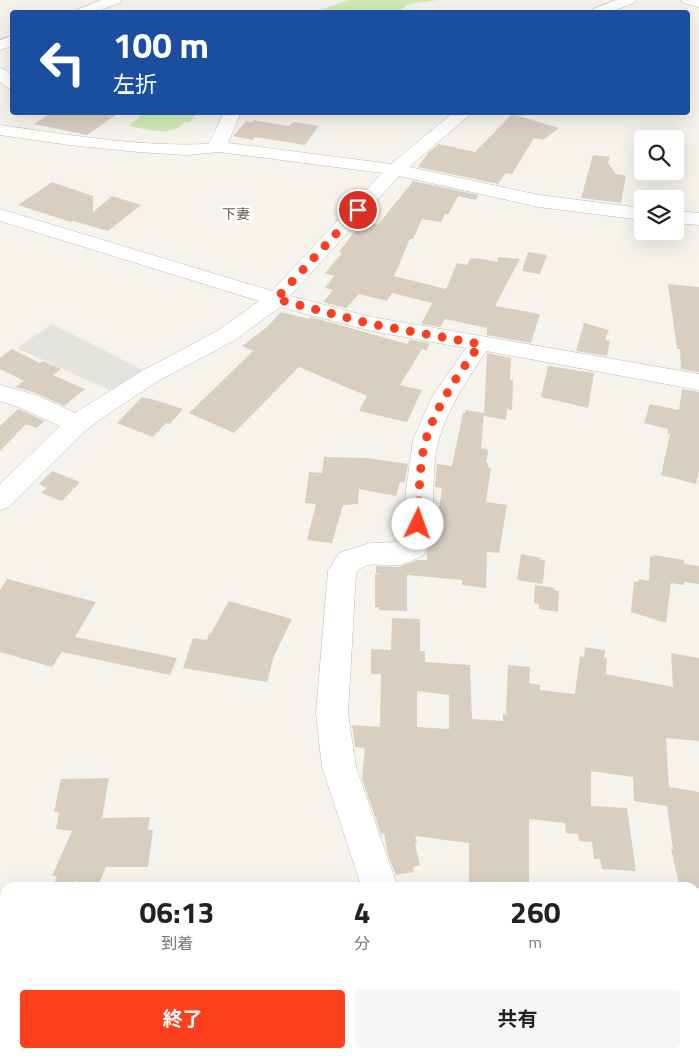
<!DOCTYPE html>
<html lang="ja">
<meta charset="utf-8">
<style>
:root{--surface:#fff;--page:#f6f6f6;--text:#222;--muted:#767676;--accent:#fc3f1d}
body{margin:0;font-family:"Titillium Web","Noto Sans JP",sans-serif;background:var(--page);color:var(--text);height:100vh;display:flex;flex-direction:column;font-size:19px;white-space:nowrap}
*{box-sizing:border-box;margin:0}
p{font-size:16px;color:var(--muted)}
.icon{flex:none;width:28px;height:28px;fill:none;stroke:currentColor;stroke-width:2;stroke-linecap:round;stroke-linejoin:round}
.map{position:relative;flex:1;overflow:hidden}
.side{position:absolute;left:0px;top:882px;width:700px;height:176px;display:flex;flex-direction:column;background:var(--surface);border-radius:15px 15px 0 0;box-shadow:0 5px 20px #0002}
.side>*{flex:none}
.hud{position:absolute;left:10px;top:10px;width:680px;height:105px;border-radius:5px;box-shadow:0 5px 20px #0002;background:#1a4fa0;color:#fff;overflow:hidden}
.fabs{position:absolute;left:634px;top:130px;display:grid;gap:10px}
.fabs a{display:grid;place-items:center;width:50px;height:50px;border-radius:5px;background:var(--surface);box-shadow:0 5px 20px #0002;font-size:25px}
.pin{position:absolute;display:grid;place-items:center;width:42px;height:42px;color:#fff;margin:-21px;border:2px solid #fff;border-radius:50%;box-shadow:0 1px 5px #0007}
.me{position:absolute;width:55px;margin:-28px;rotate:3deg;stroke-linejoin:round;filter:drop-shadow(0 0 4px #0008)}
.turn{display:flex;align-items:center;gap:18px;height:105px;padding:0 20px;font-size:22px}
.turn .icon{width:65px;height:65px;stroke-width:2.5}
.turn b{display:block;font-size:35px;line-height:42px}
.eta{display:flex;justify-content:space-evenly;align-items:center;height:85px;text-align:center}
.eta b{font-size:30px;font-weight:700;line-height:35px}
.primary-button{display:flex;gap:10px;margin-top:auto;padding:10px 20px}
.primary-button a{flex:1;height:58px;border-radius:5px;background:var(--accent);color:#fff;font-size:20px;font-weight:700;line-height:58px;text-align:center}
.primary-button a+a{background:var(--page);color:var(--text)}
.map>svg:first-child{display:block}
.green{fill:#d2eab5}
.parking{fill:#e5e3e0}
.building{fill:#d8cfc1;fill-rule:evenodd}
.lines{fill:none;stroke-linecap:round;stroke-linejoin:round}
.minor-casing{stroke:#c2bbae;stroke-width:1}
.minor{fill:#fff;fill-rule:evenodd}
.route{stroke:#fc3f1d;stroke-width:9;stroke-dasharray:0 16.2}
.labels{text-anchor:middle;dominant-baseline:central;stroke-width:5;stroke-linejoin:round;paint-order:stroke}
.far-neighbourhood-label{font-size:14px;fill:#6e6250;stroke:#fff}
</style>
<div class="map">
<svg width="699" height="1058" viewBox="0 0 699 1058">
<rect width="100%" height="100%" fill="#f6f3ec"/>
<!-- green -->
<g class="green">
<path d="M348,0H438L409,4L398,12H315Z"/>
<path d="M144,113V112L197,113L189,123L185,122C170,138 149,129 129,126Z"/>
</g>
<!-- parking -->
<path class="parking" d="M52,324L145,371L111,391L17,348Z"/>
<!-- building -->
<g class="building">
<path d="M52,112H120L87,135L34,124Z"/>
<path d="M512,114L559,128L543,140L534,138L512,174L506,173L498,184L418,167L429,152L439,144L475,152Z"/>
<path d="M254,120L288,126L294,122L319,126L305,145L255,137L252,140L233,136L246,121L252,122Z"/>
<path d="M593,155L610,157L608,163L616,174L626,176L621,203L581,198Z"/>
<path d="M413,181L478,195L476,200L458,196L448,215L445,214L441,222L422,219L413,239H410L394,276L446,289L457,263L467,265L470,259L477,258L497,262L498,257L520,259L495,306L540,314L531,343L487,335V328L445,319L440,327L421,324L432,303L392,293L387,301L359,294L346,308L323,302L333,290L325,288L334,276L325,273L342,253L339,252L355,231L367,221L378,225Z"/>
<path d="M52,182L93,196V212L112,196L141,205L108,231L73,221L71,222L18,205Z"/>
<path d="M528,252L547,255L540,274L522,271Z"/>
<path d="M668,284L699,287V372L681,369L680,349H677Z"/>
<path d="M281,312L309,319L311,317L407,344L410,340L430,343L426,351L422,349L400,385L422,390L407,422L359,411L367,396L299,367L234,433L189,413L253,351L242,346L267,327Z"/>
<path d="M584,323L609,330L605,340L610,341L607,356L576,351Z"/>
<path d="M12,349L40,363L43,361L61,369L53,375L85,389L64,406L36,393L15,387L24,381L0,369V358Z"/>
<path d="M487,353L511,358L510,380H513L512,410L507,409L506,420L484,416Z"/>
<path d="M548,366L594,373L588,408L541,397Z"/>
<path d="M682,389L699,392V471L696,484L661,475L670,434H667L668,429L644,423L650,404L679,410Z"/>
<path d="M142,397L155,400L183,409L170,424L166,423L153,437L117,423Z"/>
<path d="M18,409L45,421L36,428L26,424L0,451V426Z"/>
<path d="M466,410L484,413L481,448L487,449L488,452L486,463H488V467L491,468L486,502L507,505L499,553L487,552L486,588L462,585V580L407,575V611L379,610V607H375V574L382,573H376V566L399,567L417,560H427V551L433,529H436L442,488L435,487L437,464L452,466L463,413H465Z"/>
<path d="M324,457L367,458L408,464L405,482H400L396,496L359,489L358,504L343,505L332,543L307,540L316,504L305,503L309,472L322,473Z"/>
<path d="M52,471L80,482L62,501L41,493L47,488L39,484Z"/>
<path d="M521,554L541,558L540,560H545L543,584L517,580Z"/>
<path d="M653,555L684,560V564L699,566V584L684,582V585L671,583L666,623L631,612L634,581L638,582L639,579L649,581L650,556L653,557Z"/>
<path d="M7,579L96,602L75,637L177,658L170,675L62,652L52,667L0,652V590Z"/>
<path d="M535,585L555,588L554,590L559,591L558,612L539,609V604L534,603Z"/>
<path d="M229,601L292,619L274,656L267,682L183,668L193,638L207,640L209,633H211Z"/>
<path d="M392,618L420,619V651H425V662L470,665L472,719L503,721V714H506L508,665L530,667L529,683L540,685V690L575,694L580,656L584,657L585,647L605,650L604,658H607L606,674L673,687L671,653L699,658V741L666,738L669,787L699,792V888H680L671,849H673L667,806L634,801L633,777L591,771V806L627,808L636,871L602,869L600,859H594L592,842L579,841L578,834L566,833L565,823L529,819V882H522V888H469V843L415,836L417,843L415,844L420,865L413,867L414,872L396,875L388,855L384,833L381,834L362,778L365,748L355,747L352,725L380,727L381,674H371V649L391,650ZM417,691L449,695V729L417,727Z"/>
<path d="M109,778L102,818L150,817L148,830H153L148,867H106L98,886L75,881L73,886L55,882L57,876H52L72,831L56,829L59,812H54L61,779Z"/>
</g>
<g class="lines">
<!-- minor casing -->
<g class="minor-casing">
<g id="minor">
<path d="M101,0H121L119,3L95,12H77L79,9Z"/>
<path d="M616,0H636L634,3L610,12H591L593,9Z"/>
<path d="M681,0H699V7L683,3Z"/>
<path d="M12,36V46L0,50V40Z"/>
<path d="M0,68L6,70L12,76V89L6,87L0,82Z"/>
<path d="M224,112H241L228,143L391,164L454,112H473L409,167L539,195L642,208V220L539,207L399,176L290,296L372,317L699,374V390L486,351C468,379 448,407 439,439C428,475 440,525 423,556C415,559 407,563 399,565C386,567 365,559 356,573L348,713L356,767L398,888H362L322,767L316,713L328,571L339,553L370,543L402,542L406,491L413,440L432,397L466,348L371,331L280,307L235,340L158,381L112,411L86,430L9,507L0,510V484L60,426L18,407L0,401V385L36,395L75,413L142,371L219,330L259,301L0,221V209L272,291L382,173L219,152L187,155L139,152L69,145L0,135V125C69,135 139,147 209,144Z"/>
<path d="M675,211L699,213V225L675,223Z"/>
<path d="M397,1054H437L438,1058H398Z"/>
</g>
</g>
<!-- minor -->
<use href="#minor" class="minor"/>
</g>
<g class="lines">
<!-- route -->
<path class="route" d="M358,210L276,299L371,324L480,344C459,374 437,404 426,439C419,463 419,499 418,524"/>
</g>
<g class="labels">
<!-- far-neighbourhood labels -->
<g class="far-neighbourhood-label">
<text x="236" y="213">下妻</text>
</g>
</g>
</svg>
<div class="fabs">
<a><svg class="icon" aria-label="search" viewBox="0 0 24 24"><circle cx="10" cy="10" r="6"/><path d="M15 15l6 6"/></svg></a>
<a><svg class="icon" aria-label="layers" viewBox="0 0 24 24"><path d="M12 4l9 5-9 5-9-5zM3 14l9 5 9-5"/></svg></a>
</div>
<div class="pin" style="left:358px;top:210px;background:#d93025"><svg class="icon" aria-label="arrive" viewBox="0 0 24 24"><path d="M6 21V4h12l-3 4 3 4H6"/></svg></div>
<svg class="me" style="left:418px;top:524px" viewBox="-20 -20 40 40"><circle r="19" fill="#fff"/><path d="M0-13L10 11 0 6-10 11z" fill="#fc3f1d"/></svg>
<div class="hud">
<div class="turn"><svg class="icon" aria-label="left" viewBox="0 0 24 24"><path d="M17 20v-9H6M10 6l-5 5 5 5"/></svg><div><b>100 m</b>左折</div></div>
</div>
<section class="side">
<div class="eta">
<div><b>06:13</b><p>到着</p></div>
<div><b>4</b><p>分</p></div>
<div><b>260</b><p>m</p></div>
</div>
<div class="primary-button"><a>終了</a><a>共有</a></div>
</section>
</div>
